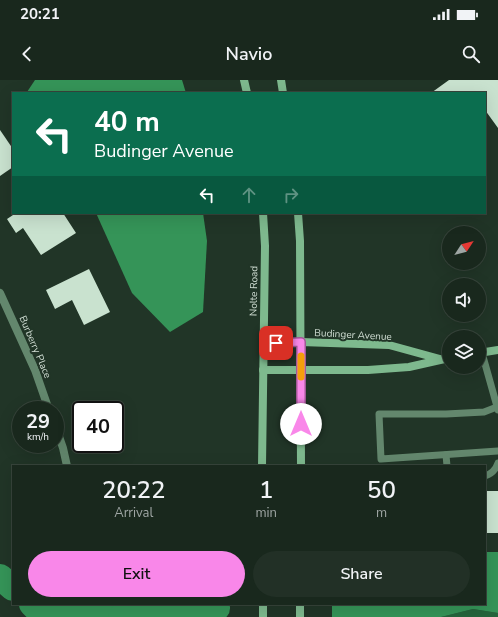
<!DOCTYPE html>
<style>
:root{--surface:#19281d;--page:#223026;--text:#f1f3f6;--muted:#9fa6a4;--line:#37443b;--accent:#f987e9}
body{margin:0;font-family:"Nunito Sans",sans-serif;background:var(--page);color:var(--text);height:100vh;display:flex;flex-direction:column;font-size:15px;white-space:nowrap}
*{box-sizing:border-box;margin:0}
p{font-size:13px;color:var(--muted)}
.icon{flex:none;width:22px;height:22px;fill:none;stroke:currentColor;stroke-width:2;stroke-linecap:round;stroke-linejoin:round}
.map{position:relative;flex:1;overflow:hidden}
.sheet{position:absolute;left:12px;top:385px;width:474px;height:140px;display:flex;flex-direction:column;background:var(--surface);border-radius:0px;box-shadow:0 4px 16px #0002,0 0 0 1px var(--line)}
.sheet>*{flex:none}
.hud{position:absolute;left:12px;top:12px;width:474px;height:122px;border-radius:0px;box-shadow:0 4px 16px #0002,0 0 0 1px var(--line);background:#0b6e4f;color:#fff;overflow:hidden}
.needle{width:26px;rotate:54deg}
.tools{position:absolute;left:442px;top:146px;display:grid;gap:8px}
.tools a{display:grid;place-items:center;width:44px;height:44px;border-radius:50%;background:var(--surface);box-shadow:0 4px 16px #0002,0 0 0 1px var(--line);font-size:20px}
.speed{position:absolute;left:12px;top:321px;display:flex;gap:8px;font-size:20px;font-weight:700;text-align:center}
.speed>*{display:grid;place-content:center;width:52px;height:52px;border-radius:50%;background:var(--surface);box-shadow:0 4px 16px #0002,0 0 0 1px var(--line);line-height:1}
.speed small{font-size:10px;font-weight:400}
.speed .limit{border:2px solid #111;border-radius:6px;background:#fff;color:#111}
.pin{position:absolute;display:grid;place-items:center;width:34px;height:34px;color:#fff;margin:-17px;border-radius:8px;box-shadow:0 2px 6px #0006}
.me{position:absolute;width:44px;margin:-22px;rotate:0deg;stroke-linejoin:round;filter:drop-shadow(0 0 3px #0008)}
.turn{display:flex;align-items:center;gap:14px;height:84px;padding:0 16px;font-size:18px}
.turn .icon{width:52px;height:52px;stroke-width:2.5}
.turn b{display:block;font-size:28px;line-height:34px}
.lanes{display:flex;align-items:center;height:38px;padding:0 16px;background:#0003;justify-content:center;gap:20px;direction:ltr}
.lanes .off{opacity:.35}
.eta{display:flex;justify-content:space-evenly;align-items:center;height:68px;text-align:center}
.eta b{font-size:24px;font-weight:600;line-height:28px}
.action{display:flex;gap:8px;margin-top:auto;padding:8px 16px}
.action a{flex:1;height:46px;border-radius:24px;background:var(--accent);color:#111;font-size:16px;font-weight:600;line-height:46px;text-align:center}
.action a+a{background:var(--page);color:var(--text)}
.status{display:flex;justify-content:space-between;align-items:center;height:28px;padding:0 20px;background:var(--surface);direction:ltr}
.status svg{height:11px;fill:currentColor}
header{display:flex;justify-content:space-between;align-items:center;height:52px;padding:0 16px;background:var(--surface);font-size:18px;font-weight:600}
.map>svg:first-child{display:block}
.green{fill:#25653c}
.water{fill:#359458}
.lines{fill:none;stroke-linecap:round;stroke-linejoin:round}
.river{stroke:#359458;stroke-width:26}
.building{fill:#c9e2cf}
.lane{stroke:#63876d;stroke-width:7}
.street{stroke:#63876d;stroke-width:8}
.secondary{stroke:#7eb98e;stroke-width:8}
.route-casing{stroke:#a25897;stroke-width:10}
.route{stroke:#f987e9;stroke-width:7}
.slow{stroke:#f59e0b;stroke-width:7}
.labels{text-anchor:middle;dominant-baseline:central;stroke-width:4;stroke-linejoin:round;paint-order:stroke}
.street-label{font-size:10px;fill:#d1ded4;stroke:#213527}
</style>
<div class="status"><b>20:21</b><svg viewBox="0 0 49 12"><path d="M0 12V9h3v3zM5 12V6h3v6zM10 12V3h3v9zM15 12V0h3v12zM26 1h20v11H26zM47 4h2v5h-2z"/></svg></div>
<header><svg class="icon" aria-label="back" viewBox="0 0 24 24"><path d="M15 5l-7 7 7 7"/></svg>Navio<svg class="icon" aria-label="search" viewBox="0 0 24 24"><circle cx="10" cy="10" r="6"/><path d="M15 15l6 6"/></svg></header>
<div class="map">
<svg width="498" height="537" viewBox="0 0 498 537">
<rect width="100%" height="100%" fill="#213527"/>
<!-- green -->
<path class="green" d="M473,529L498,533V537H441Z"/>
<!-- water -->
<g class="water">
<path d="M35,0H182L186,13H27V12Z"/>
<path d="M96,133H203L207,161L203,232L170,252L132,213Z"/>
<path d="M485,472H498V533L473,529L441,537H332V524H485Z"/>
</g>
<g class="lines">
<!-- river -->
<g class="river">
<path d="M0,497L13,508"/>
<path d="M32,524L35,527L109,537"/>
<path d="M121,537L217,528"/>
</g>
</g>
<!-- building -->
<g class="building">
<path d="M449,0H498V48L485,30V13H431Z"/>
<path d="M0,50L13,69V87L0,96Z"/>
<path d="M16,133H63L76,153L41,175L23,148L16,153L7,139Z"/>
<path d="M89,189L110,232L84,245L72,220L55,229L46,210Z"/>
<rect x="485" y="411" width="13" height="42"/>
</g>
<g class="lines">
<!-- lane -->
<g class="lane">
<path d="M482,273L498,330"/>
<path d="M497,327L484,332L446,334H379L381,379L498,371"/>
<path d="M446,375L447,386"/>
<path d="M485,396C491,394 496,389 498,383"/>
</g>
<!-- street -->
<g class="street">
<path d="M0,213L35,290L49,330"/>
<path d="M55,345L63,368L67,386"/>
</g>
<!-- secondary -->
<g class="secondary">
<path d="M244,0L247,13"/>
<path d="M281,0L283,13"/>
<path d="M298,133L300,161L301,386"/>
<path d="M263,263L301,262L389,265L440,279"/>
<path d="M479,273L498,270"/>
<path d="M263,290H368L409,287L449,278"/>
<path d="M262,386L265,166L263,133"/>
<path d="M263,524V537"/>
<path d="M300,537V524"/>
</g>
</g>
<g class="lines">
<!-- route casing -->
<g class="route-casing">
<path id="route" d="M276,263L301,262V344"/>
</g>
<!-- route -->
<use href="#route" class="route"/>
<!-- slow -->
<path class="slow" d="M301,297V276"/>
</g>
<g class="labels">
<!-- street labels -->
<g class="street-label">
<text transform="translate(254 211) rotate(-89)">Nolte Road</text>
<text transform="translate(353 255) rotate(3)">Budinger Avenue</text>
<text transform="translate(35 267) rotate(67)">Burberry Place</text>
</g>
</g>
</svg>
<div class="tools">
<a><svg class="needle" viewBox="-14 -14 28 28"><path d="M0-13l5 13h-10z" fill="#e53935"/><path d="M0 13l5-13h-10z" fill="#9fa6a4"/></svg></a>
<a><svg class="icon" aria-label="sound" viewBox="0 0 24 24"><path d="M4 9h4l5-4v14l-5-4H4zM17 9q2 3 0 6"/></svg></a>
<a><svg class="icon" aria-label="layers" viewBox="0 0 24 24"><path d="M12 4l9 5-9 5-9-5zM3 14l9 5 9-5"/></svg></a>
</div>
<div class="speed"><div>29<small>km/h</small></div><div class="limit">40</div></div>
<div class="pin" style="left:276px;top:263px;background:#d93025"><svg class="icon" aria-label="arrive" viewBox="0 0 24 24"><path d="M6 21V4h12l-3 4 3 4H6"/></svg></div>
<svg class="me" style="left:301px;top:344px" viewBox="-20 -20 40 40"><circle r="19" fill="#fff"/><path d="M0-13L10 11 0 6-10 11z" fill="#f987e9"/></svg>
<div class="hud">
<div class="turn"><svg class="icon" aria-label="left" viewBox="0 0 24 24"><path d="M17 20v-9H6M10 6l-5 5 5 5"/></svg><div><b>40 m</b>Budinger Avenue</div></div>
<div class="lanes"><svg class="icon" aria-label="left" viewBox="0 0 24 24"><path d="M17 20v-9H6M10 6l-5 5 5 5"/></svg><svg class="icon off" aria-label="ahead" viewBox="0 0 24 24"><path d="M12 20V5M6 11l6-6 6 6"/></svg><svg class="icon off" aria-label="right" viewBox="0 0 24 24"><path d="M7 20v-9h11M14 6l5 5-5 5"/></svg></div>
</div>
<section class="sheet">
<div class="eta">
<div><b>20:22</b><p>Arrival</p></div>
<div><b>1</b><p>min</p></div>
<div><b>50</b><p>m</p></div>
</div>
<div class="action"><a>Exit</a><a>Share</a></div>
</section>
</div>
